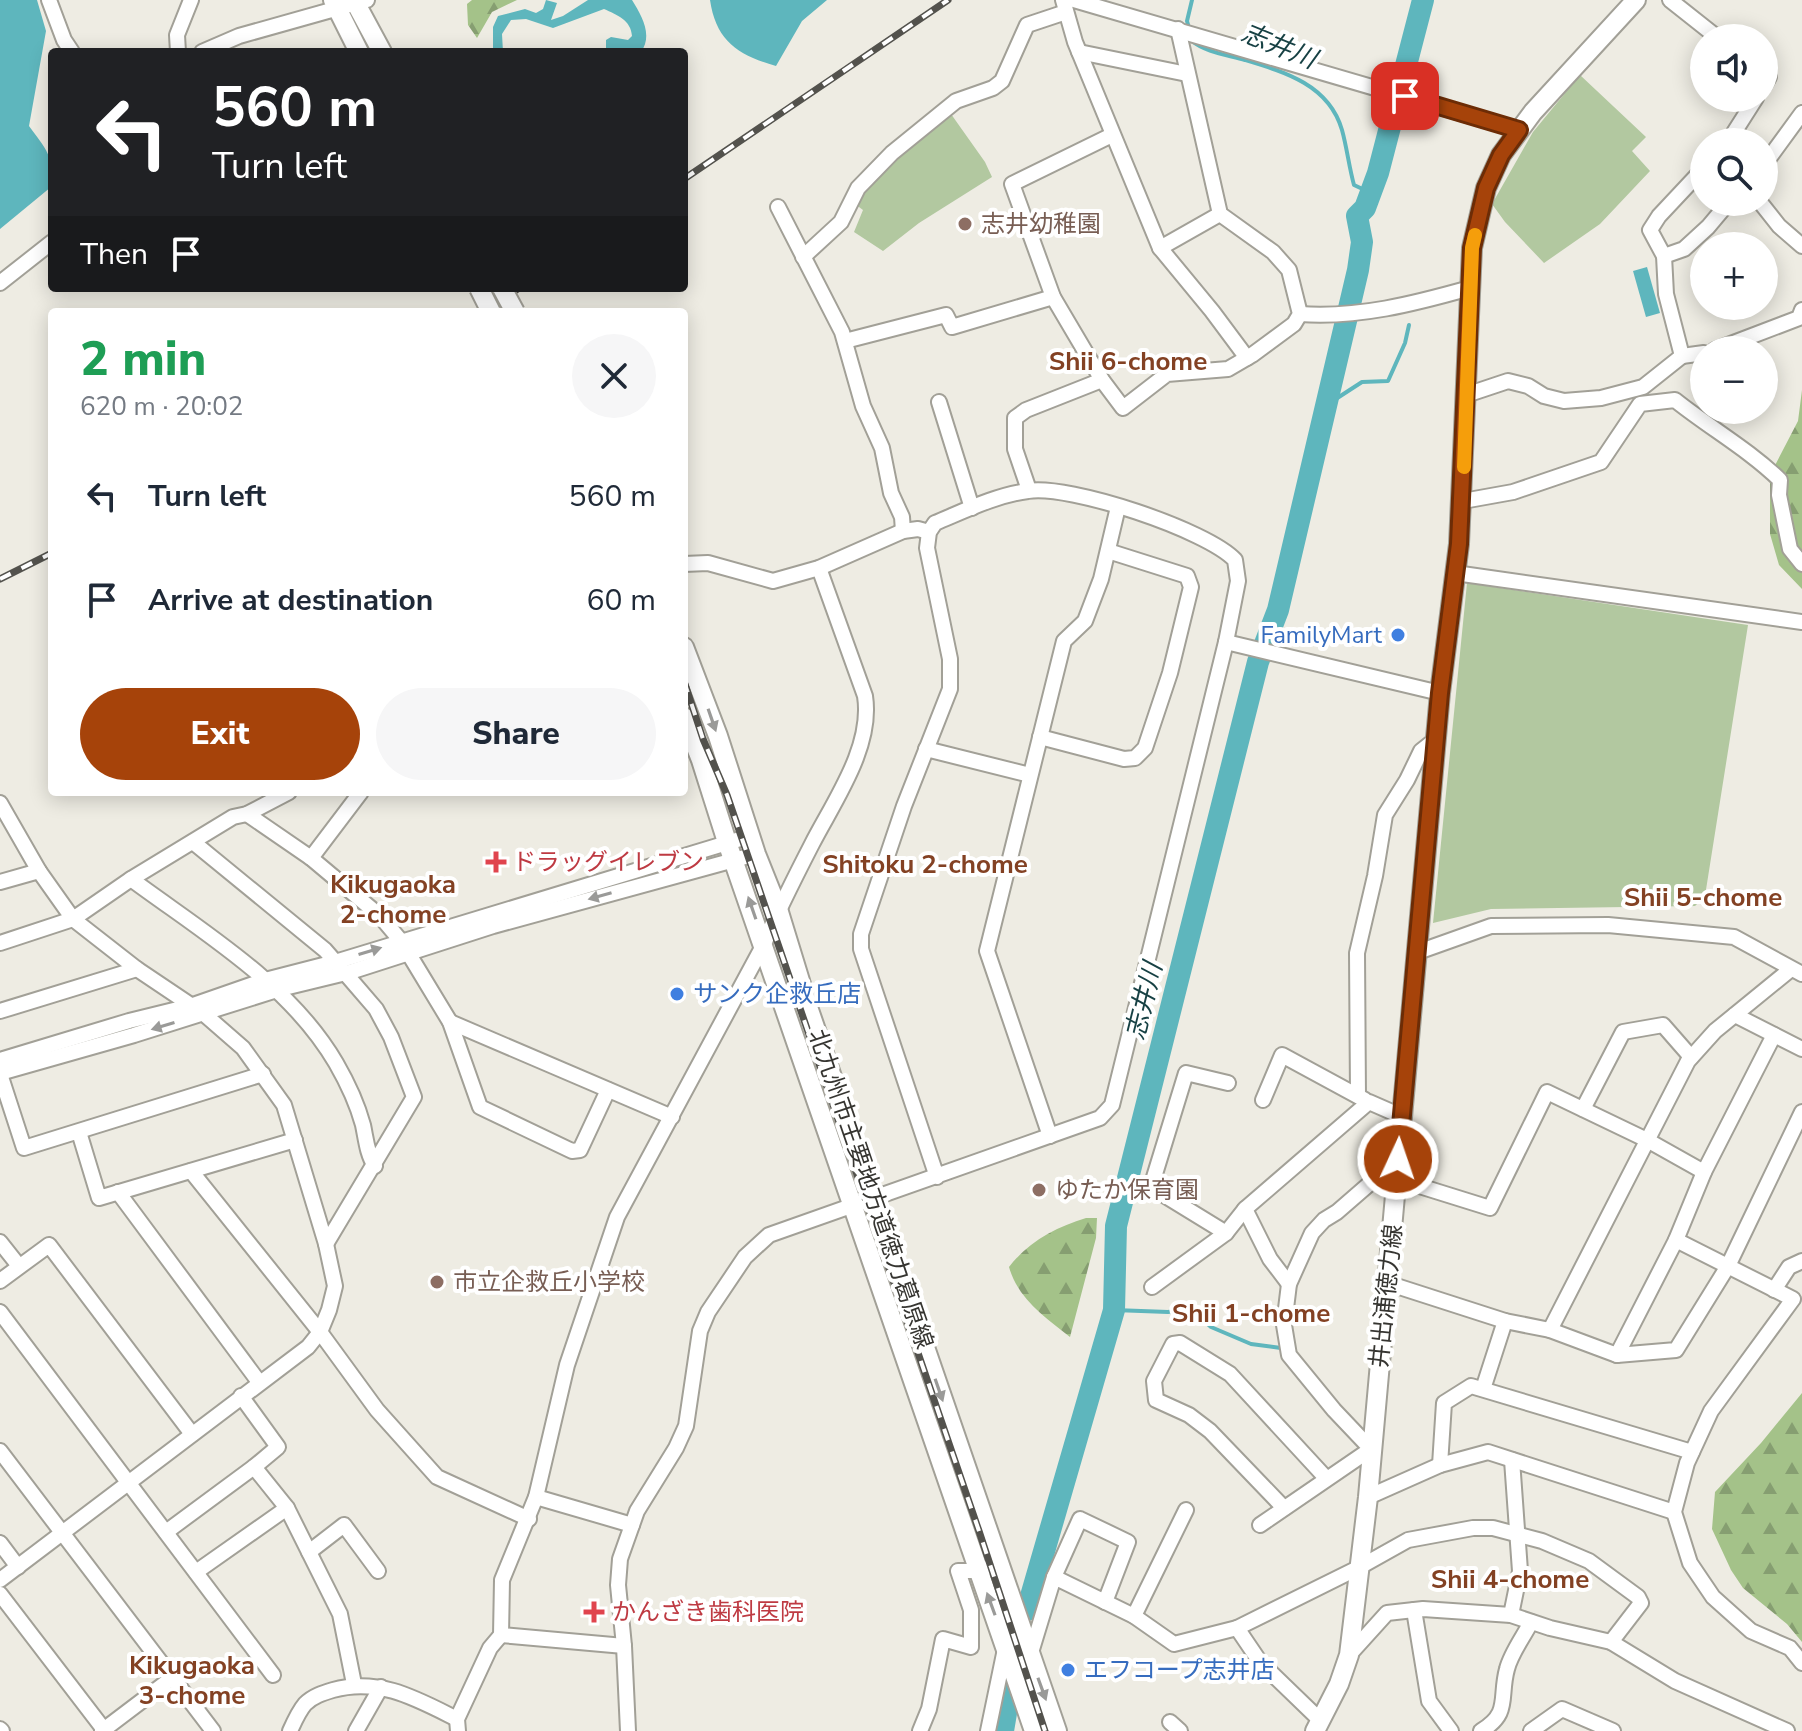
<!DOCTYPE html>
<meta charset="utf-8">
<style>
:root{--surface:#fff;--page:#f6f6f7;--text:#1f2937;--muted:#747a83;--accent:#a6430a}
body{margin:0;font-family:"Nunito Sans","Noto Sans JP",sans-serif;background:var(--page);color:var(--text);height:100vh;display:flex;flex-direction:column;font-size:30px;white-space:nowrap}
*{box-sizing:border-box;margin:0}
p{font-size:26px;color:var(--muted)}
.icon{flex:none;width:44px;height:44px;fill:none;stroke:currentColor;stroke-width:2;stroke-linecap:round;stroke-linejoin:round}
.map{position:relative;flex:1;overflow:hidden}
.panel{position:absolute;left:48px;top:308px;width:640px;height:488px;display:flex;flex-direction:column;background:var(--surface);border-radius:8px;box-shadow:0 4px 20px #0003}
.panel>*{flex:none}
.top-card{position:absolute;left:48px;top:48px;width:640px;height:244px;border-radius:8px;box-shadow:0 4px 20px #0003;background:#202124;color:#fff;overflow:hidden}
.fabs{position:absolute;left:1690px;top:24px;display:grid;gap:16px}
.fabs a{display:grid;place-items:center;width:88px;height:88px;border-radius:50%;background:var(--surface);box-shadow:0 4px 20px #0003;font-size:40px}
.pin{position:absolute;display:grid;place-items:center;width:68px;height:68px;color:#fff;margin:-34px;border-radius:16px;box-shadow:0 4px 12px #0006}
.me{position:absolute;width:88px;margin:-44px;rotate:3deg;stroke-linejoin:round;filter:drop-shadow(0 0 6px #0008)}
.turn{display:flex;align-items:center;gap:28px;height:168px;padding:0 32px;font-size:36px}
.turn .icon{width:104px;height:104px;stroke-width:2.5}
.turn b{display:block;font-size:56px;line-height:68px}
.then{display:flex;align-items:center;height:76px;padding:0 32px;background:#0003;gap:16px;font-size:30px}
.round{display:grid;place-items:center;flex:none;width:84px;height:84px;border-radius:42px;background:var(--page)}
.head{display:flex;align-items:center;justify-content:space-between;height:136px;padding:0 32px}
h1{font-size:48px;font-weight:800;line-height:60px;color:#1e9e55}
.action{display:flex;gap:16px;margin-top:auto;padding:16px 32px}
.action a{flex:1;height:92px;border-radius:48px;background:var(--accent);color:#fff;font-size:32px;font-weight:800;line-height:92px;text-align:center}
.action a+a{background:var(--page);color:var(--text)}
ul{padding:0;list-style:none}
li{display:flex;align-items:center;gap:24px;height:104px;padding:0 32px}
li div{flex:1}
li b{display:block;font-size:30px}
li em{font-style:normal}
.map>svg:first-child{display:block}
.grass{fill:#b2c8a0}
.forest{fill:url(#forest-firs)}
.water{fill:#5eb6bd}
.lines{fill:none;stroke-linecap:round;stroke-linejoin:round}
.stream{stroke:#5eb6bd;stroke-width:4}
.river{stroke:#5eb6bd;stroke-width:22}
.minor-casing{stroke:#a2a097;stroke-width:18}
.major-casing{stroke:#a2a097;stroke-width:22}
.minor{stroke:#fff;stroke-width:14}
.major{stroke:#fff;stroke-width:18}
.rail-casing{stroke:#53524d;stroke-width:7}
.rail{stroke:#fff;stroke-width:4;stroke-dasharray:12;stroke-linecap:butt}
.major-bridge-casing{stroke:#a2a097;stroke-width:22;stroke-linecap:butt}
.major-bridge{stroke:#fff;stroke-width:18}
.oneway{fill:#9a9a98}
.route-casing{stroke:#6c2c06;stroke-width:20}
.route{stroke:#a6430a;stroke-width:14}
.slow{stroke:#f59e0b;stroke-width:14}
.education-dot{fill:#8d6e63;stroke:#fff;stroke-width:3}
.shop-dot{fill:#3f7fe0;stroke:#fff;stroke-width:3}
.health-dot{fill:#e0444e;stroke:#fff;stroke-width:3}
.labels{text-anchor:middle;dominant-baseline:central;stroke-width:8;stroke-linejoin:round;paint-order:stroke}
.education-label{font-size:24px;fill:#785e54;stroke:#fff;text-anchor:start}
.shop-label{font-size:24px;fill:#366cbe;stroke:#fff;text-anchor:start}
.health-label{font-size:24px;fill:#be3a42;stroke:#fff;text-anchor:start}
.street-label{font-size:24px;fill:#363531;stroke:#fff}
.water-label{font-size:26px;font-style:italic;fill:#174144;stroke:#fff}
.neighbourhood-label{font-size:26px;font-weight:bold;fill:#834123;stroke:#fff}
</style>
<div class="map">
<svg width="1802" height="1731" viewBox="0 0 1802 1731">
<defs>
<pattern id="forest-firs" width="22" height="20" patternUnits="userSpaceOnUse" patternTransform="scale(2)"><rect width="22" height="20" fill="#a4c289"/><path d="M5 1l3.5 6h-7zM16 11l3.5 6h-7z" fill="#869e71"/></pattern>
</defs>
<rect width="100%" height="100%" fill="#eeece3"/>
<!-- grass -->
<g class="grass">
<path d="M1580,75L1646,137L1632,151L1650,171L1600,224L1544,263L1505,222L1492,204L1533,132Z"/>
<path d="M951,114L985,162L992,177L919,223L883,251L854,232L863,210L855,204L887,165Z"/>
<path d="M1467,583L1748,625L1705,896L1695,906L1491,909L1433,923Z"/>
</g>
<!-- forest -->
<g class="forest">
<path d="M472,0H517L492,12L477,38L468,25L467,4Z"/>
<path d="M1802,390V589L1779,565L1770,534V475L1798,421Z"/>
<path d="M1086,1218H1097L1096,1238L1070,1337C1045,1317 1018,1299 1009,1267C1028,1242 1056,1227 1086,1218Z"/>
<path d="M1802,1393V1642L1787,1624L1743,1588L1731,1570L1712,1529L1715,1492L1761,1443Z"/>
</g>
<!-- water -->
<g class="water">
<path d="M0,0H37L46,31L29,126C45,148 56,158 51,187L0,229Z"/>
<path d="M546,0L557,3L551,20L563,16L588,0H632C642,16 653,35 641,52H606V40L611,37L628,40L632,36C631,20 617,15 604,9L553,28L526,19L511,20L502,34L503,52H493V27L498,16L525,9L536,13L543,9Z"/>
<path d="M710,0H827L802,21L776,66C738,55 716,41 710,0Z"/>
<path d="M1647,267L1660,313L1646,317L1633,271Z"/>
</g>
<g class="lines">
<!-- stream -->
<g class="stream">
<path d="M1189,28L1187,21L1192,0"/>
<path d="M1192,41C1205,52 1228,55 1245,60C1285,72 1329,85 1342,130C1347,148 1349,167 1354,185L1371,193"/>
<path d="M1325,406L1362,382L1388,381L1405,343L1409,325"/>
<path d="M1114,1310L1168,1312L1185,1309L1193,1311L1211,1327L1251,1344L1281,1348"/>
</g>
<!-- river -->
<g class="river">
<path d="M1027,1610L1114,1310L1116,1226L1258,662L1278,610L1358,270L1362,242L1357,216L1365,208L1378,173L1423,0"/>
<path d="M1003,1731L1011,1683"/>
</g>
<!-- minor casing -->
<g class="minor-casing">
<g id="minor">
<path d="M49,0L64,40L72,52"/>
<path d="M1063,0L1075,42L1160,248L1212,311L1247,358"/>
<path d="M1074,0L1519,130"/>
<path d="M1670,0L1718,38"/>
<path d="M178,52L177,35L191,0"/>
<path d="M202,52L239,36L367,0"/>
<path d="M1079,52L1187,74"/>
<path d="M1764,73L1769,77L1764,86"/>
<path d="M1112,135L1012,184L1053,297L1102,380L1123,408L1167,374L1228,369L1252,355L1294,324L1300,314L1289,270L1273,252L1220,214L1178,29"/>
<path d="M1728,142L1756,98"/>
<path d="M1764,165L1802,113"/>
<path d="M1760,202L1779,226L1802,246"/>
<path d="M778,207L842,332L863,406L882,448L891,493L902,517L903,531"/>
<path d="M1160,248L1220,214"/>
<path d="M1664,256L1684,249L1708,227L1729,202"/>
<path d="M803,257L841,222L858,188L892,153L956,101L993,88L1002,81L1027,25L1066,12"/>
<path d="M0,283L52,242"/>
<path d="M1300,314C1359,318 1413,304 1470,288"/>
<path d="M845,341L946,315L952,327L1053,297"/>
<path d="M1715,350L1799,318L1802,310"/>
<path d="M1682,356L1704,353"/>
<path d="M1466,395L1508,381L1528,386L1544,396L1564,401L1601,398L1643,387L1682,356L1666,294L1664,256L1650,230L1659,216L1704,168"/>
<path d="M939,402L972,508"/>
<path d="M1029,490L1015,449V418L1026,410L1102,380"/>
<path d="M1463,501L1513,492L1601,462L1640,404L1675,400C1710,428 1748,449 1780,480L1779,495L1790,549L1802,564"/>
<path d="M684,564L708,563L773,581L819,568L903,531L918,529L929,532"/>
<path d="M1455,573L1802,622"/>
<path d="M1226,642L1440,693"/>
<path d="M1040,737L1124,759L1135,758L1145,748L1170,673L1191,587L1187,576L1108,551"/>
<path d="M926,749L1030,775"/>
<path d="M0,803L39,871L73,919L137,969L204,1014L243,1048L284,1105L326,1244L335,1286L329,1310L320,1332L308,1347L0,1580"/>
<path d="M247,814L311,858L380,916L401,941L450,1022L480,1107L572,1151L580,1150L608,1090"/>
<path d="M193,842L325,950L345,973L376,1009L391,1037L414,1097L326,1244"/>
<path d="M311,858L361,792"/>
<path d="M131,879C204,933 289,983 336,1063C347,1082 357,1103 363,1125C366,1139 367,1154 375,1166"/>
<path d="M0,882L39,871"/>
<path d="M0,943L73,919L131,879L233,817L247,814L289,792"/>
<path d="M1418,952L1491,926L1608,925L1734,937L1802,974"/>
<path d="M0,1011L137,969"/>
<path d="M1735,1015L1802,1049"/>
<path d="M450,1022L672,1117"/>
<path d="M0,1060L129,1021L190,1006L265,980L335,962L750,836"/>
<path d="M0,1073L134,1035L280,989L350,972L493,926L756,854"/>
<path d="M0,1074L24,1148L263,1074"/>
<path d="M1358,1096L1357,953L1375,876L1385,815L1407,780L1421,751L1436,739"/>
<path d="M1263,1100L1282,1055L1365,1100"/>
<path d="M1583,1109L1623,1032L1663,1025L1691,1057"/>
<path d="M79,1132L99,1198L295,1140"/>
<path d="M1050,1136L987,951L1064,641L1085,621L1101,579L1118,507"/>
<path d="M191,1171L320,1332L377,1410L437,1477L529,1519"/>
<path d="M1397,1179L1490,1208L1547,1092L1647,1140L1704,1172"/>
<path d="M118,1192L259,1382"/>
<path d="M1226,1233L1151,1187L1186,1073L1228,1083"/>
<path d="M1676,1240L1793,1299L1711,1411L1687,1463L1674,1512L1690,1563L1713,1597L1751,1631L1790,1648L1802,1663"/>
<path d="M0,1242L19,1266"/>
<path d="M0,1281L49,1245L192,1434"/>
<path d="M1387,1283L1505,1321L1550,1330L1617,1355L1676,1350L1728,1266L1802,1112"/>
<path d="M1289,1284L1270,1259L1245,1209L1369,1102L1401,1116"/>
<path d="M1152,1287L1226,1233L1245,1209"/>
<path d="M1774,1290L1789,1267L1802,1261"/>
<path d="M0,1312L273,1675"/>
<path d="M1550,1330L1688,1061L1715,1031L1791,969"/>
<path d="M1617,1355L1676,1240L1704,1172L1774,1035"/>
<path d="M1483,1389L1505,1321"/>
<path d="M241,1396L278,1447L254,1467"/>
<path d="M0,1451L213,1731"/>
<path d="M1440,1465L1444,1403L1471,1386L1692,1452"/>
<path d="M536,1497L632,1525"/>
<path d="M1368,1497L1440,1465L1488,1452L1674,1512"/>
<path d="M1284,1508L1210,1431L1189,1415L1156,1400L1154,1381L1173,1344L1180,1343L1230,1374L1326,1478"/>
<path d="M1260,1525L1371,1449L1334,1410L1289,1355L1284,1325L1289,1284L1312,1233L1324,1220L1337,1212L1398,1159"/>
<path d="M166,1532L254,1467L287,1508L340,1614L354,1684"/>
<path d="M0,1543L18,1567"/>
<path d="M309,1552L344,1525L378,1571"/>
<path d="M196,1572L287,1508"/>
<path d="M1054,1577L1080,1519L1128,1542L1105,1602"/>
<path d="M0,1594L105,1731"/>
<path d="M1414,1610L1429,1701L1451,1731"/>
<path d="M1511,1615L1520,1571L1512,1460"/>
<path d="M1134,1616L1186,1510"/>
<path d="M1237,1628L1358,1568L1408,1540L1473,1528H1493L1542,1541L1589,1561L1638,1597L1641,1603L1611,1642"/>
<path d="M501,1635L624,1646"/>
<path d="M1349,1655L1387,1613L1423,1609L1511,1615L1550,1628L1611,1642L1675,1681L1787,1731"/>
<path d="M1030,1656L1054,1577L1134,1616L1174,1644L1237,1628L1260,1662L1321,1721"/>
<path d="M1170,1722L1180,1731"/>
<path d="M0,1729L2,1731"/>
<path d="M102,1731L172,1678"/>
<path d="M290,1731C294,1722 299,1711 305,1704C313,1696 323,1693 333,1690C379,1677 417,1699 457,1719"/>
<path d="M356,1731L381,1687"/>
<path d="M458,1731L457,1719L490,1648L501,1635L502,1580L536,1497L567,1365L617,1217L764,944C778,910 795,877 812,844C834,801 873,747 865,696L819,568"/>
<path d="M628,1731L624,1646L618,1585L620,1559L637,1511L676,1448L686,1426L700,1331L708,1312L745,1257L769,1235L1100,1118L1112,1105L1226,642L1238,581L1235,560C1207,530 1069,484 1028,491C996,495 964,511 935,523L929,532L927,548L950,659V689L904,806L861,934V949L937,1177"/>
<path d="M920,1731L929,1709L943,1639L971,1647V1610L958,1571H979L999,1564"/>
<path d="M988,1731L1005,1649"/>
<path d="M1481,1731C1511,1713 1499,1698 1507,1669C1511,1653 1524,1636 1531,1622"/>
<path d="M1531,1731L1562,1709L1613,1731"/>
</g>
</g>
<!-- major casing -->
<g class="major-casing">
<g id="major">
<path d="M333,0L359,52"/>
<path d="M354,0L382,52"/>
<path d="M684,647L718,736L756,854L778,909L808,1007L1057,1731"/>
<path d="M684,717L701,760L727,842L1034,1731"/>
<path d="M1315,1731L1339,1684L1349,1655L1368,1497L1440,693L1459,544L1472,248L1486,188L1501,155L1533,112L1636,0"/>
</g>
</g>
<!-- minor -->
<use href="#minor" class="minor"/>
<!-- major -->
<use href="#major" class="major"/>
<!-- rail casing -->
<g class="rail-casing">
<g id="rail">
<path d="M684,179L948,0"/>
<path d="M483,312L519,288"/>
<path d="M0,579L52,553"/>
<path d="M684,681L703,739L727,795L979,1531L1045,1731"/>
</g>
</g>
<!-- rail -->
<use href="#rail" class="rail"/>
<!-- major-bridge casing -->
<g class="major-bridge-casing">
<g id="major-bridge">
<path d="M479,288L491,312"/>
<path d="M502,288L515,312"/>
</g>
</g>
<!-- major-bridge -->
<use href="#major-bridge" class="major-bridge"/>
</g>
<!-- one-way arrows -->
<defs><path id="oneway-solid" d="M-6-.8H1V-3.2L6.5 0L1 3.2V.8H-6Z" transform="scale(2)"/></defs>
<g class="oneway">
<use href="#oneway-solid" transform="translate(712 720) rotate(71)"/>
<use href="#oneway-solid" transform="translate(600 896) rotate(164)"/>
<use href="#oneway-solid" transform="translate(752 908) rotate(-109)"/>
<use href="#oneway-solid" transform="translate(370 951) rotate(-17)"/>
<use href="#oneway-solid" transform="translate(163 1026) rotate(163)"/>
<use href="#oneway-solid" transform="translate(939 1390) rotate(71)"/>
<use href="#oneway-solid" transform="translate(991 1604) rotate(-110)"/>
<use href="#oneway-solid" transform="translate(1042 1689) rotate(70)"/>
</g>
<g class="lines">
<!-- route casing -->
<g class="route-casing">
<path id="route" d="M1398,1159L1440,693L1459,544L1472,248L1486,188L1501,155L1519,130L1405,96"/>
</g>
<!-- route -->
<use href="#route" class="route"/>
<!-- slow -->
<path class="slow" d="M1464,467L1472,248L1475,235"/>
</g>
<!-- markers -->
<g class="education-dot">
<circle cx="965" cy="224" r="8"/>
<circle cx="1039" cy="1190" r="8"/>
<circle cx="437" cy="1282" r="8"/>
</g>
<g class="shop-dot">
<circle cx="1398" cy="635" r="8"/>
<circle cx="677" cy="994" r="8"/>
<circle cx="1068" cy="1670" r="8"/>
</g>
<g class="health-dot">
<path d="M492 850h8v8h8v8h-8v8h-8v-8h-8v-8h8z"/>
<path d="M590 1600h8v8h8v8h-8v8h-8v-8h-8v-8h8z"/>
</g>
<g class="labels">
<!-- education labels -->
<g class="education-label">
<text x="981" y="224">志井幼稚園</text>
<text x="1055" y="1190">ゆたか保育園</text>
<text x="453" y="1282">市立企救丘小学校</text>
</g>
<!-- shop labels -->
<g class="shop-label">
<text x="1382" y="635" text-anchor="end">FamilyMart</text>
<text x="693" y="994">サンク企救丘店</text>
<text x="1084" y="1670">エフコープ志井店</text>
</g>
<!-- health labels -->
<g class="health-label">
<text x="512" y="862">ドラッグイレブン</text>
<text x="612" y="1612">かんざき歯科医院</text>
</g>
<!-- street labels -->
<g class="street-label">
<text transform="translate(871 1189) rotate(71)">北九州市主要地方道徳力葛原線</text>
<text transform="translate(1386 1296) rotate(-84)">井出浦徳力線</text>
</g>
<!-- water labels -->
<g class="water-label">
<text transform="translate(1279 46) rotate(22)">志井川</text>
<text transform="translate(1144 1001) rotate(-76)">志井川</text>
</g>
<!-- neighbourhood labels -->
<g class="neighbourhood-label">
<text x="1128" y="361">Shii 6-chome</text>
<text x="925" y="864">Shitoku 2-chome</text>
<text x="393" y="884">Kikugaoka<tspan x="393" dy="30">2-chome</tspan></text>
<text x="1703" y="897">Shii 5-chome</text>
<text x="1251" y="1313">Shii 1-chome</text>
<text x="1510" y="1579">Shii 4-chome</text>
<text x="192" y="1665">Kikugaoka<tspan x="192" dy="30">3-chome</tspan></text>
</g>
</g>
</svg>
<div class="fabs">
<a><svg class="icon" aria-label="sound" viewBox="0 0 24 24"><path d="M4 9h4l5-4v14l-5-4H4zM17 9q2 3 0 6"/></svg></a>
<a><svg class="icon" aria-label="search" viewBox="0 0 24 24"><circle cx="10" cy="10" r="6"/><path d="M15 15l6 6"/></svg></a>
<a>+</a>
<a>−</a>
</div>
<div class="pin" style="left:1405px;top:96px;background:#d93025"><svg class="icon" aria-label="arrive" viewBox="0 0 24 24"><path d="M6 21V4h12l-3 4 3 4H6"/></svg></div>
<svg class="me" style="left:1398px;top:1159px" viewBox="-20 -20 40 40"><circle r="17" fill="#a6430a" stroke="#fff" stroke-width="3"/><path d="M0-11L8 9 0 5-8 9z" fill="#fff"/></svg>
<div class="top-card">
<div class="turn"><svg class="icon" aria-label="left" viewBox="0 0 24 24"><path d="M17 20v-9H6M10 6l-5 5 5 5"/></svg><div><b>560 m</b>Turn left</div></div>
<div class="then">Then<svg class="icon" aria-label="arrive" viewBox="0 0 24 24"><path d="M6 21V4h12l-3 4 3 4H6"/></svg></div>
</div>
<section class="panel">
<div class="head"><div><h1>2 min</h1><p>620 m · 20:02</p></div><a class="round"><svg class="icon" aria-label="close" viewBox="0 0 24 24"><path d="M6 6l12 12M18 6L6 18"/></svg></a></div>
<ul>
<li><svg class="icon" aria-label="left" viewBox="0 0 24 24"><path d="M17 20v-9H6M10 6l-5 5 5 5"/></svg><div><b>Turn left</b></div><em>560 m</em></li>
<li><svg class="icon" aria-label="arrive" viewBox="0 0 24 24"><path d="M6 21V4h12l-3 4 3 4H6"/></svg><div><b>Arrive at destination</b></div><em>60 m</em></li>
</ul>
<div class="action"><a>Exit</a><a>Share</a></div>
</section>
</div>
